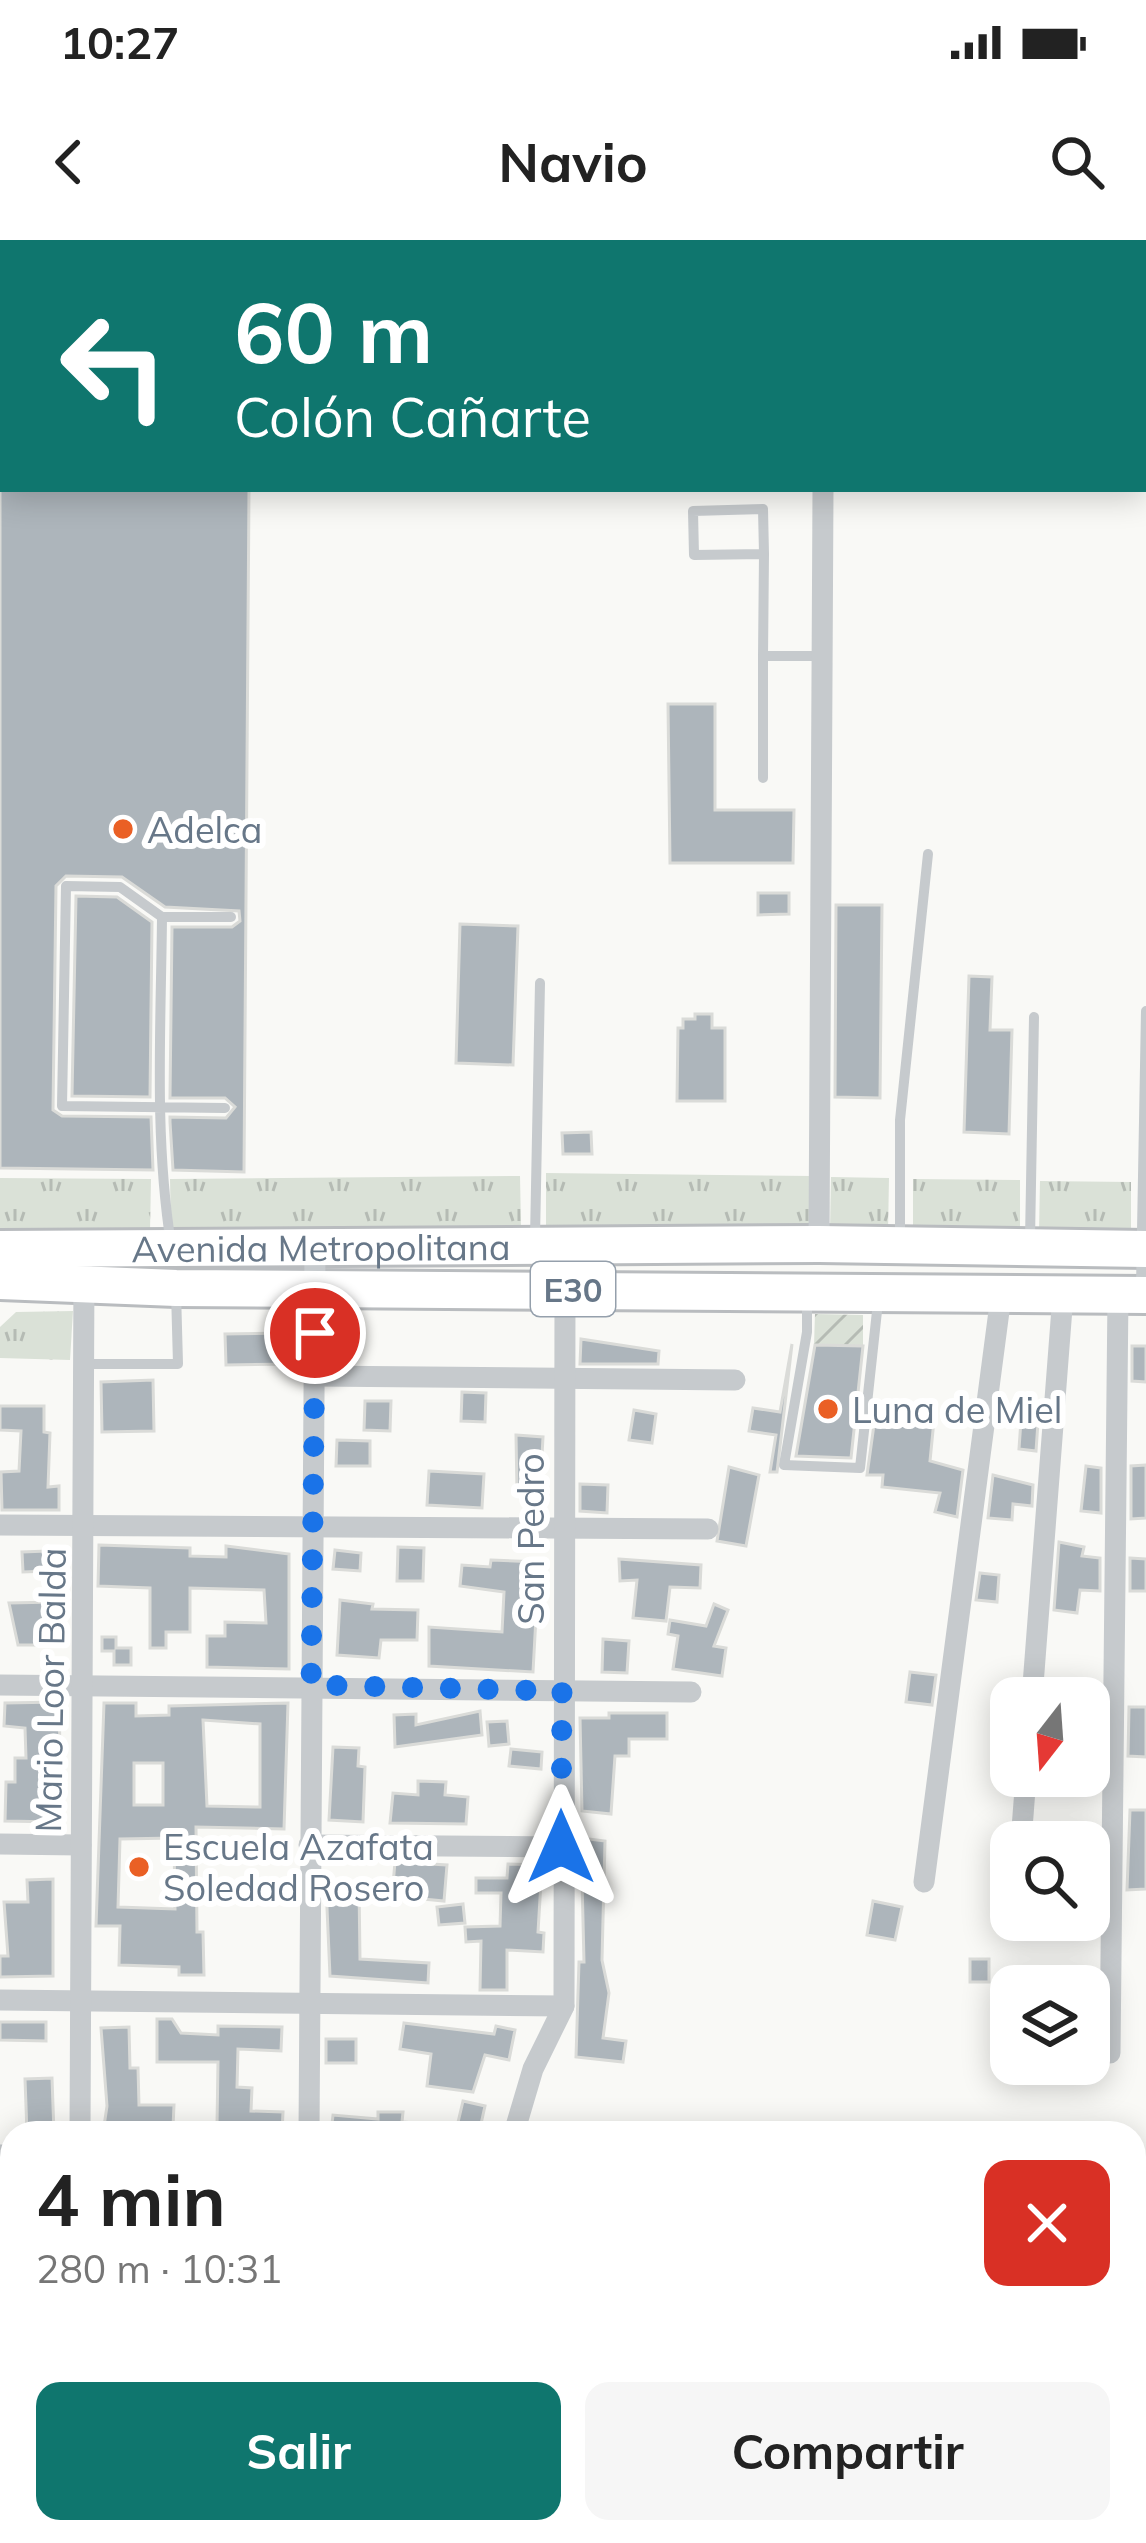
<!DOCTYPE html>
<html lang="es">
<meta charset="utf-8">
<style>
:root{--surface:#fff;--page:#f6f6f6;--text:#222;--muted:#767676;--accent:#0f766e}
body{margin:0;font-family:Mulish,sans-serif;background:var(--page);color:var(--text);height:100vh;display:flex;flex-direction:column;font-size:45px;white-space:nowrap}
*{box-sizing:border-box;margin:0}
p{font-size:39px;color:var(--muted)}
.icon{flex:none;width:66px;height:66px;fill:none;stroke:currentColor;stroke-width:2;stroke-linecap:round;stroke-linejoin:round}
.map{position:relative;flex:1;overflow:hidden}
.panel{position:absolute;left:0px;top:1881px;width:1146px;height:423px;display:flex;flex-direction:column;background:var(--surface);border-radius:36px 36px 0 0;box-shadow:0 6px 30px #0003}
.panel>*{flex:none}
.top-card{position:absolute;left:0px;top:0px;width:1146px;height:252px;box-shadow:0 6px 30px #0003;background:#0f766e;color:#fff;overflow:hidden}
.needle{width:78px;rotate:197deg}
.tools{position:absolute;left:990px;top:1437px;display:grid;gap:24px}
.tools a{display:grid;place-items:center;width:120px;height:120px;border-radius:24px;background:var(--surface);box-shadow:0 6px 30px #0003;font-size:60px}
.pin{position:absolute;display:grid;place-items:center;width:102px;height:102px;color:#fff;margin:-51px;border:6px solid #fff;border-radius:50%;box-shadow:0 3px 12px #0007}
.me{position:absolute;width:132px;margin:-66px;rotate:0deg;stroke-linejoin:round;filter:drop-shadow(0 0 9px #0008)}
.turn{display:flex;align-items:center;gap:42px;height:252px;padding:0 36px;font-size:54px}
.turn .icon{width:156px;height:156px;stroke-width:2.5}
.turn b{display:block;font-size:84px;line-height:102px}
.round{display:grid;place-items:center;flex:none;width:126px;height:126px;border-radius:24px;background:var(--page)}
.headline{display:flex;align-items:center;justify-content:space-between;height:204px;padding:0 36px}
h1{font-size:72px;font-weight:700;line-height:90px}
.primary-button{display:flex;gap:24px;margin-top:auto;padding:24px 36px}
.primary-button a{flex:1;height:138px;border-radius:24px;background:var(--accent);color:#fff;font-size:48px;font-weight:700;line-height:138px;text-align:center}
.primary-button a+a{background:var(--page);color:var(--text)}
.status{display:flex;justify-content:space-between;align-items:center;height:84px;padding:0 60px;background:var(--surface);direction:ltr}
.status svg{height:33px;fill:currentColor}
header{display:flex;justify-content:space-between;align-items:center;height:156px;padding:0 36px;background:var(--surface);font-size:54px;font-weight:700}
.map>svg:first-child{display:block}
.grass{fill:url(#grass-tufts)}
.garden{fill:url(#garden-furrows)}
.building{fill:#adb5bb;stroke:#dadbd8;stroke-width:3;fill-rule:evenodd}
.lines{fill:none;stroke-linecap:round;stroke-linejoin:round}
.highway-casing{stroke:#b9bcbf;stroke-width:42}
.lane{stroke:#c6cacd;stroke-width:10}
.street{stroke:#c6cacd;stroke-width:21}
.highway{stroke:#fff;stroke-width:36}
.route{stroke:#1a73e8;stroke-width:21;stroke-dasharray:0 37.8}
.poi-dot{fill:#ea6025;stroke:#fff;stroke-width:4.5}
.labels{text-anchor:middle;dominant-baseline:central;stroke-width:12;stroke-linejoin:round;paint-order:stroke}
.shield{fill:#fff;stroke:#95a0ac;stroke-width:3}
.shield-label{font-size:33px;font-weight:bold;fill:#677788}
.poi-label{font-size:36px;fill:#677788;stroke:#fff;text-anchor:start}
.street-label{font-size:36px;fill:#677788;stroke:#fff}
</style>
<div class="status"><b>10:27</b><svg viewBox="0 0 49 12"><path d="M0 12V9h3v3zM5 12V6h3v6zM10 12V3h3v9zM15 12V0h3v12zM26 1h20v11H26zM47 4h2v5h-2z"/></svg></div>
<header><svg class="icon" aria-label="back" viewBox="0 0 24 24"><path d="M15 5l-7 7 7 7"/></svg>Navio<svg class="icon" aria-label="search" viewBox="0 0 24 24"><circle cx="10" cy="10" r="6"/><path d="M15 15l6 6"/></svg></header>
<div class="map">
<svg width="1146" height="2303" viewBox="0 0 1146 2303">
<defs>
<pattern id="grass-tufts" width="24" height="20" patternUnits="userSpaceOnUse" patternTransform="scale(3)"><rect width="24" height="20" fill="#dae1d7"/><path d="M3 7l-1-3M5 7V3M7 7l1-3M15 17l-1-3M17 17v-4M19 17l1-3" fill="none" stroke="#b5bbb4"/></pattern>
<pattern id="garden-furrows" width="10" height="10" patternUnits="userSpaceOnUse" patternTransform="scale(3)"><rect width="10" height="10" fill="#dae1d7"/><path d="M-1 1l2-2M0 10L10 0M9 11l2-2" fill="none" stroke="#b5bbb4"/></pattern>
</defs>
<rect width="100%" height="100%" fill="#f9f9f6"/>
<!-- grass -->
<g class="grass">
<path d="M546,933L812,936L811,989L546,986Z"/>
<path d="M520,936L521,988L171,990L170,939Z"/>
<path d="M831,937L889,938L888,991L830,990Z"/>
<path d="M0,938L151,939L150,991L0,989Z"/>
<path d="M913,939L1020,940V993L913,992Z"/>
<path d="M1040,941L1131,942V995L1039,993Z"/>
<path d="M73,1071L70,1120L0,1118V1087L16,1072Z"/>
</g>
<!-- garden -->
<path class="garden" d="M815,1074L863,1075V1106L814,1105Z"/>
<!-- building -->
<g class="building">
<path d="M0,249H249L244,932L173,930L170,882V877L226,878L235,867L225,858H170L172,687H232L240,681L239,671L165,667L122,637L66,636L56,646L53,870L62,876L151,877L153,930L0,928Z"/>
<path d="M668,464H715V570H794L793,623H670Z"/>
<path d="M758,653H789V674L758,675Z"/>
<path d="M76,656L117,657L152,682L150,857L72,856Z"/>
<path d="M836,665H882L880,858L835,857Z"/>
<path d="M460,684L518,686L513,825L456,823Z"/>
<path d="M969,736L992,737L990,790H1012L1009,894L964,892Z"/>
<path d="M695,774H712V788H725V861H677L678,788H683V779H695Z"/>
<path d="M591,892L592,914H563L562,893Z"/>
<path d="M295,1093L296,1124L226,1125L225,1094Z"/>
<path d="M581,1099L659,1111L658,1124H580Z"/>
<path d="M792,1104L777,1232H770L776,1195L749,1191L753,1168L780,1172Z"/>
<path d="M815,1105L863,1106L851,1218L796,1216Z"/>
<path d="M1132,1106H1146V1142L1132,1141Z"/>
<path d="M153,1140L154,1191L102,1192L101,1142Z"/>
<path d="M462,1152L486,1153L485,1182L461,1181Z"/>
<path d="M365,1161H391L390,1191L364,1190Z"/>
<path d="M877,1163L935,1170L930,1221L963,1230L957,1277L935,1272L940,1253L882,1247L883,1235H867Z"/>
<path d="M0,1166H44V1192L50,1193L48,1247L59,1246V1270H2L1,1232L19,1231L21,1191L0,1190Z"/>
<path d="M1022,1166L1039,1168L1036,1211L1019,1209Z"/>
<path d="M634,1170L656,1174L652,1203L629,1200Z"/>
<path d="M516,1195L543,1197L540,1252L517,1251Z"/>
<path d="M337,1200L370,1201V1226H336Z"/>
<path d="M1146,1225V1278L1131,1279V1226Z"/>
<path d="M1086,1226L1101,1228V1273L1081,1271Z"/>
<path d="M729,1227L759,1235L746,1306L717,1301Z"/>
<path d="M429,1231L484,1234L482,1268L427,1265Z"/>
<path d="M993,1235L1033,1245L1032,1266L1013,1264L1012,1280L988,1278Z"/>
<path d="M580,1244L608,1245L607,1273L580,1271Z"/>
<path d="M1059,1302L1084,1307L1082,1316L1100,1318V1351L1080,1350L1077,1373L1054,1370Z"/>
<path d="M99,1305L190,1308V1316L226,1317V1306L289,1314V1429L207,1427V1396H225V1382L266,1383L264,1350L190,1348V1392H166V1408H150V1348L98,1346Z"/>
<path d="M398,1307L424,1308L423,1341H397Z"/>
<path d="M335,1310L361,1313L360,1331L333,1329Z"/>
<path d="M47,1311V1331L23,1332L22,1312Z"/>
<path d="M1130,1318L1146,1319V1351H1130Z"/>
<path d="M619,1319L701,1325L700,1348L670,1347L666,1381L633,1378L637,1340L620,1341Z"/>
<path d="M491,1320L539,1322L533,1432L429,1426V1387L502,1392L504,1352L460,1346L462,1325L490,1327Z"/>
<path d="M980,1333L999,1335L997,1362L976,1360Z"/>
<path d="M340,1360L373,1364L372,1369L418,1370L417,1400H381L379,1418L337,1415Z"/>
<path d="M55,1362L56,1405H18L9,1363Z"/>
<path d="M714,1364L728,1370L714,1406L726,1408L722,1436L673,1429L678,1396L668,1394L670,1380L706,1386Z"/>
<path d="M102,1397H116V1408H131V1425H114V1411H102Z"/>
<path d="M603,1399L629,1401L627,1433L602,1432Z"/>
<path d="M910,1432L936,1435L932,1465L906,1462Z"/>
<path d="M59,1462L60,1512H53L52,1542H57L56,1582L5,1581L6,1542H15V1518H26L25,1488L4,1486L5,1463Z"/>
<path d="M104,1463H136V1476L169,1475V1466L288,1463L284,1589L196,1587L197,1692H203L204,1735H179V1727L119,1725L120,1686H96ZM203,1480L260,1484V1567L207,1566ZM134,1523H163V1565H134ZM174,1598L175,1669L118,1667L120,1599Z"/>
<path d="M1129,1467H1146V1517L1128,1516Z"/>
<path d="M480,1471L482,1495L395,1507L394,1475L416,1474V1485Z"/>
<path d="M609,1473H667V1499H629V1516H615L611,1574L582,1571L580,1478H609Z"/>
<path d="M507,1481L509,1504L489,1506L487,1482Z"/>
<path d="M333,1507L359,1508L358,1526L365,1527L363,1582L329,1580Z"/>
<path d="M511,1509L542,1512L541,1529L509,1526Z"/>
<path d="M418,1541L446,1542L445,1555L468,1557L466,1584L390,1583L393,1553L418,1555Z"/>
<path d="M1130,1570H1146V1649L1127,1650Z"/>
<path d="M581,1598L605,1601L602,1720L609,1753L603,1798L626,1801L623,1822L576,1817L579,1722H584Z"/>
<path d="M395,1622L447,1625L444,1661L392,1656Z"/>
<path d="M508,1624L542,1625L538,1692L544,1693L543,1712L507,1710V1750H480L481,1701L466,1702L465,1687L500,1686L501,1653H476V1638H507Z"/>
<path d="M53,1639V1736L0,1737V1716H8L4,1662H28L27,1640Z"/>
<path d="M326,1645L359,1646L360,1719L429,1723L428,1743L330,1736Z"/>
<path d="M873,1661L902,1667L895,1700L867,1695Z"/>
<path d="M463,1664L465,1683L439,1685L437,1667Z"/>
<rect x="970" y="1719" width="19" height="23"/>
<path d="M157,1779H172L181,1793L218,1795V1786L282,1787L281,1811L238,1809L237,1847L252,1848L251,1871L283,1872L282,1893L217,1886L218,1822H157Z"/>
<path d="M0,1782H46V1801L0,1800Z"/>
<path d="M404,1783L494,1794L496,1786L515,1790L509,1820L485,1815L473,1852L427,1846L431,1814L400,1809Z"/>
<path d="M129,1787L130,1828H138L139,1865H174L173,1887L103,1893L107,1866L101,1788Z"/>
<rect x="326" y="1799" width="30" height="24"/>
<path d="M52,1838L54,1893H27L25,1839Z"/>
<path d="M463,1861L485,1866L479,1893L456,1891Z"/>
<path d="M378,1872H403L402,1882L414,1883V1893H331L333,1875L378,1879Z"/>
</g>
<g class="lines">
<!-- highway casing -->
<g class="highway-casing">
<g id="highway">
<path id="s1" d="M0,1009L819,1004L1146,1009"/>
<path d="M0,1041L176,1048L1146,1055"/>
</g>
</g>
<!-- lane -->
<g class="lane">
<path d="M763,416L764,314L694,315L693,271L763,269L764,314"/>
<path d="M763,538V416H821"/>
<path d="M162,677H231"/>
<path d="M535,998L540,743"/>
<path d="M1030,999L1034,777"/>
<path d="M900,1001V880L928,614"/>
<path d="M171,1004C154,896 161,786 162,677L120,647L66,646L62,866L225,868"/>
<path d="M1141,1046L1146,771"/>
<path d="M807,1056V1092L784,1225L860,1228L878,1062"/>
<path d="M85,1124H178L176,1052"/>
</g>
<!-- street -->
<g class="street">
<path d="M819,1004L823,249"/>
<path d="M314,1136L735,1140"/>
<path d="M0,1285L708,1289"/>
<path d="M0,1445L691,1452"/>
<path d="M1032,1458L1063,1055"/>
<path d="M1021,1602L1026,1536"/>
<path d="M0,1604L81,1605"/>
<path d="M309,1605L561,1607"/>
<path d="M924,1642L1001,1056"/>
<path d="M0,1760L564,1766"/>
<path d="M1110,1813L1118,1055"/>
<path d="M80,1893L84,1033"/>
<path d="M309,1893L315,1009"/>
<path d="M514,1893L533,1829L564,1766L565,1049"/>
<path d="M0,1915H12"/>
<path d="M0,2077L12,2078"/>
<path d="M0,2221L12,2222"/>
<path d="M1134,2271L1146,2272"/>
<path d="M78,2292V2303"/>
<path d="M307,2292V2303"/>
<path d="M719,2303L720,2292"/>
<path d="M929,2303V2292"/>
<path d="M1121,2303L1122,2292"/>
</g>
<!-- highway -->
<use href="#highway" class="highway"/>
</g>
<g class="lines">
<!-- route -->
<path class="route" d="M315,1093L311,1445L562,1451L561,1607"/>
</g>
<!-- markers -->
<g class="poi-dot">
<circle cx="123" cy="589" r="12"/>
<circle cx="828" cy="1169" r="12"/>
<circle cx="139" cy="1627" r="12"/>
</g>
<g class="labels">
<!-- shield labels -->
<rect class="shield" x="531" y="1022" width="84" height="54" rx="9"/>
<g class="shield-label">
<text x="573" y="1049">E30</text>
</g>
<!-- poi labels -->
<g class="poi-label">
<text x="147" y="589">Adelca</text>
<text x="852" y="1169">Luna de Miel</text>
<text x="163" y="1606">Escuela Azafata<tspan x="163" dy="41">Soledad Rosero</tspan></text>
</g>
<!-- street labels -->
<g class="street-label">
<text stroke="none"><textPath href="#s1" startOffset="321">Avenida Metropolitana</textPath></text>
<text transform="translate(530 1299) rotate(-90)">San Pedro</text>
<text transform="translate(50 1450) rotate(-89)">Mario Loor Balda</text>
</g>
</g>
</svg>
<div class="tools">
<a><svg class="needle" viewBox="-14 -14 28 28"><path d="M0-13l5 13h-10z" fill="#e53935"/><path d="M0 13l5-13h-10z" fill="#767676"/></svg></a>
<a><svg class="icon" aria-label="search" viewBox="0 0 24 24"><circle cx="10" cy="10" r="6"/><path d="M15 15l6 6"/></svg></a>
<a><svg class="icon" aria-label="layers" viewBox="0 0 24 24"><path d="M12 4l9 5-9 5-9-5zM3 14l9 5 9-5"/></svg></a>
</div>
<div class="pin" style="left:315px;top:1093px;background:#d93025"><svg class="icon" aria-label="arrive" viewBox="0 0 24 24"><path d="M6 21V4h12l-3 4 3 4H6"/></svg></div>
<svg class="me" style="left:561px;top:1607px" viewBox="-20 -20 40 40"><path d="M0-17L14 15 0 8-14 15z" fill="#1a73e8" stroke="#fff" stroke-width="4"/></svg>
<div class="top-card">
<div class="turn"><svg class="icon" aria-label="left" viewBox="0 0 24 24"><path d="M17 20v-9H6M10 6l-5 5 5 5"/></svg><div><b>60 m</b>Colón Cañarte</div></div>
</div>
<section class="panel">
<div class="headline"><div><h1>4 min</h1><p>280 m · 10:31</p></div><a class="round" style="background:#d93025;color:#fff"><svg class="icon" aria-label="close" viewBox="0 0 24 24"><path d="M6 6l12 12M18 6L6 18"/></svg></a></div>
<div class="primary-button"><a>Salir</a><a>Compartir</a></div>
</section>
</div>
